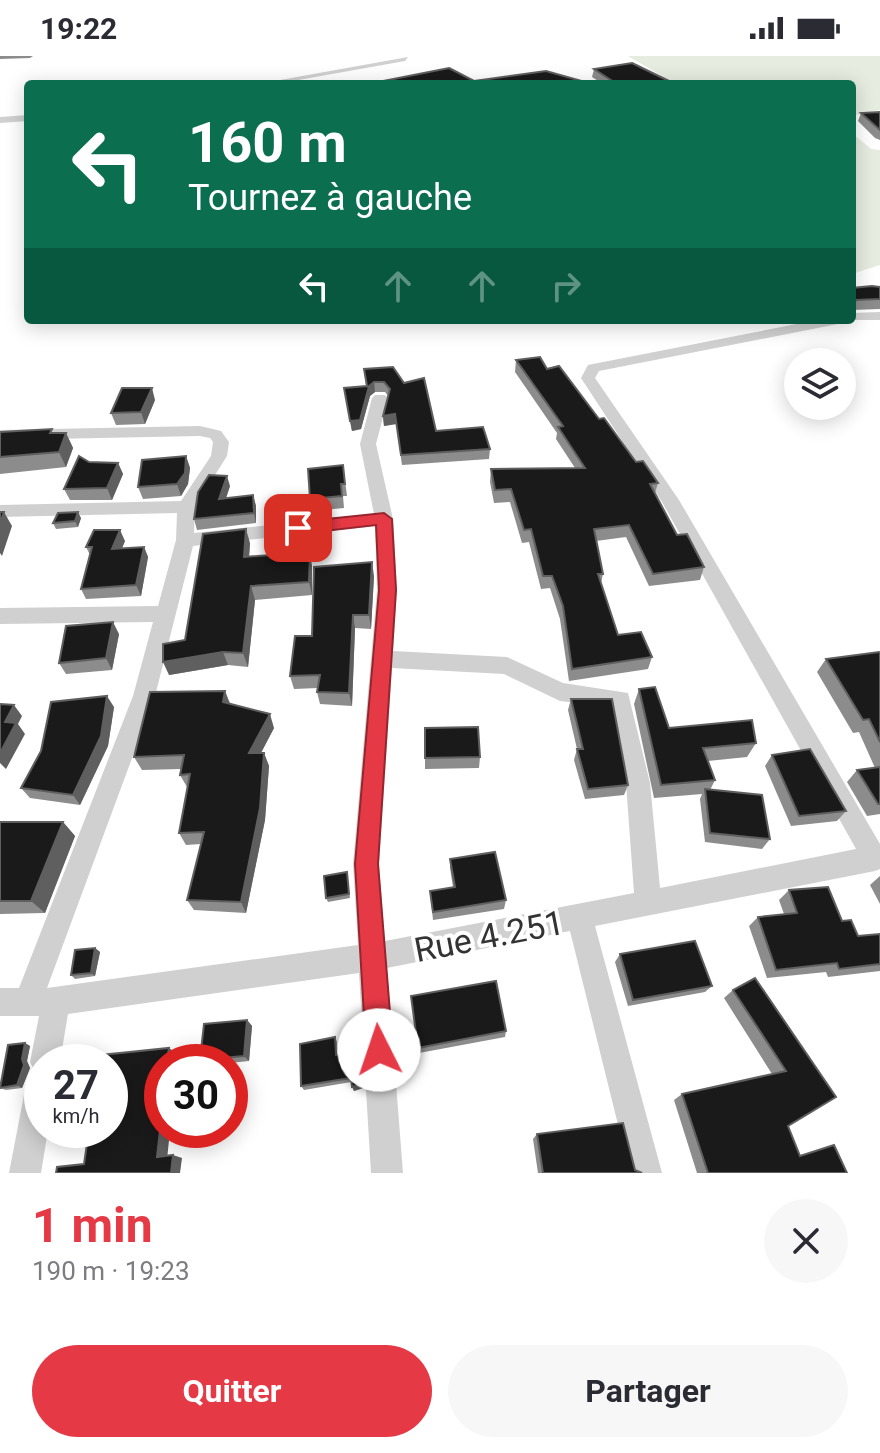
<!DOCTYPE html>
<html lang="fr">
<meta charset="utf-8">
<style>
:root{--surface:#fff;--page:#f7f7f7;--text:#2b2b33;--muted:#7c7c81;--accent:#e63946}
body{margin:0;font-family:Roboto,sans-serif;background:var(--page);color:var(--text);height:100vh;display:flex;flex-direction:column;font-size:30px;white-space:nowrap}
*{box-sizing:border-box;margin:0}
p{font-size:26px;color:var(--muted)}
.icon{flex:none;width:44px;height:44px;fill:none;stroke:currentColor;stroke-width:2;stroke-linecap:round;stroke-linejoin:round}
.map{position:relative;height:1117px;overflow:hidden}
.details{display:flex;flex-direction:column;background:var(--surface);flex:1}
.details>*{flex:none}
.hud{position:absolute;left:24px;top:24px;width:832px;height:244px;border-radius:8px;box-shadow:0 4px 20px #0003;background:#0b6e4f;color:#fff;overflow:hidden}
.controls{position:absolute;left:784px;top:292px;display:grid;gap:16px}
.controls a{display:grid;place-items:center;width:72px;height:72px;border-radius:50%;background:var(--surface);box-shadow:0 4px 20px #0003;font-size:40px}
.speed{position:absolute;left:24px;top:988px;display:flex;gap:16px;font-size:40px;font-weight:700;text-align:center}
.speed>*{display:grid;place-content:center;width:104px;height:104px;border-radius:50%;background:var(--surface);box-shadow:0 4px 20px #0003;line-height:1}
.speed small{font-size:20px;font-weight:400}
.speed .limit{border:12px solid #d22;background:#fff;color:#111}
.pin{position:absolute;display:grid;place-items:center;width:68px;height:68px;color:#fff;margin:-34px;border-radius:16px;box-shadow:0 4px 12px #0006}
.me{position:absolute;width:88px;margin:-44px;rotate:356deg;stroke-linejoin:round;filter:drop-shadow(0 0 6px #0008)}
.turn{display:flex;align-items:center;gap:28px;height:168px;padding:0 32px;font-size:36px}
.turn .icon{width:104px;height:104px;stroke-width:2.5}
.turn b{display:block;font-size:56px;line-height:68px}
.lanes{display:flex;align-items:center;height:76px;padding:0 32px;background:#0003;justify-content:center;gap:40px;direction:ltr}
.lanes .off{opacity:.35}
.round{display:grid;place-items:center;flex:none;width:84px;height:84px;border-radius:42px;background:var(--page)}
.head{display:flex;align-items:center;justify-content:space-between;height:136px;padding:0 32px}
h1{font-size:48px;font-weight:700;line-height:60px;color:var(--accent)}
.action{display:flex;gap:16px;margin-top:auto;padding:16px 32px}
.action a{flex:1;height:92px;border-radius:48px;background:var(--accent);color:#fff;font-size:32px;font-weight:700;line-height:92px;text-align:center}
.action a+a{background:var(--page);color:var(--text)}
.status{display:flex;justify-content:space-between;align-items:center;height:56px;padding:0 40px;background:var(--surface);direction:ltr}
.status svg{height:22px;fill:currentColor}
.map>svg:first-child{display:block}
.green{fill:#e6ecdf}
.lines{fill:none;stroke-linecap:round;stroke-linejoin:round}
.minor{fill:#d0d0d0;fill-rule:evenodd}
.wall{fill:#8c8c8c}
.shaded-wall{fill:#5f5f5f}
.building{fill:#1a1a1a;stroke:#5f5f5f;stroke-width:2}
.route{fill:#e63946;stroke:#96252e;stroke-width:2}
.labels{text-anchor:middle;dominant-baseline:central;stroke-width:8;stroke-linejoin:round;paint-order:stroke}
.near-street-label{font-size:34px;fill:#333;stroke:#fff}
</style>
<div class="status"><b>19:22</b><svg viewBox="0 0 49 12"><path d="M0 12V9h3v3zM5 12V6h3v6zM10 12V3h3v9zM15 12V0h3v12zM26 1h20v11H26zM47 4h2v5h-2z"/></svg></div>
<div class="map">
<svg width="880" height="1117" viewBox="0 0 880 1117">
<rect width="100%" height="100%" fill="#fff"/>
<!-- green -->
<g class="green">
<path d="M628,0H880V54L852,60V28H667L662,20Z"/>
<path d="M852,77L871,93L880,94V209L852,218Z"/>
</g>
<g class="lines">
<!-- minor -->
<g class="minor">
<path d="M408,1L405,5L276,28H258Z"/>
<path d="M28,59V65L0,67V61Z"/>
<path d="M880,256V264H848H852V257Z"/>
<path d="M817,264H845L838,268L599,315L595,322L679,444L880,788V813L875,815L595,870L662,1117H630L570,875L387,912L403,1117H371L359,917L68,958L60,1006H42V1074H48L41,1117H9L27,1023L33,1012L30,1006L39,960H0V932H19L133,640L153,566L0,568V552L158,550L176,484L177,457L0,461V449L181,445L211,400L213,386L210,382L200,380L0,384V374L200,370L221,375L229,386L227,400L195,451L194,477L374,458L360,388L372,342L375,339H385L388,342L376,388L393,463L397,534L393,595L507,601L563,627L628,637L650,727L660,832L856,793L662,446L581,322L588,309L593,308ZM375,470L377,534L353,808L358,889L47,932L155,640L193,490ZM392,612L504,618L560,645L611,651L626,727L634,837L385,885L379,808Z"/>
</g>
</g>
<!-- wall -->
<g class="wall">
<path d="M0,0H33L30,2L0,3Z"/>
<path d="M594,13L671,26V28H603L592,21Z"/>
<path d="M880,56V84L875,82L858,65L861,57Z"/>
<path d="M880,231V253L852,254V232Z"/>
<path d="M516,304L547,313L599,363L636,406L658,427L655,437L677,479L704,511L700,524L649,530L626,481L596,485L603,518L601,527L618,579L652,601L648,613L569,625L560,563L550,532L541,533L529,486L522,487L510,446L494,447L490,426L491,413L575,412L556,383L557,377L515,316Z"/>
<path d="M393,311L436,375L490,393L489,403L402,409L396,368L384,370L383,360L388,340L385,336H375L370,340L361,373L352,375L344,332L366,330L364,313Z"/>
<path d="M155,344L145,368L116,369L111,357Z"/>
<path d="M0,376L66,377L73,392L66,411L0,418Z"/>
<path d="M186,400L190,412L188,428L181,440L143,443L138,431Z"/>
<path d="M89,406L118,407L123,418L112,444H70L64,433Z"/>
<path d="M343,409L347,440H343L344,452L312,455L310,443Z"/>
<path d="M230,430L226,442L253,439L256,450V467L197,474L194,463Z"/>
<path d="M81,462L78,471L56,473L53,467Z"/>
<path d="M125,485L122,492L144,491L148,501L141,540L86,543L81,533L90,499L86,491Z"/>
<path d="M250,487L249,501L312,510V539L255,544L248,611L228,609L169,619L185,584Z"/>
<path d="M374,520L371,573L355,572L352,650L320,648L317,636L318,632L294,633L290,620L312,580Z"/>
<path d="M119,578L112,614L66,618L59,607Z"/>
<path d="M880,597V758L867,760L847,726L857,714L875,712L859,676L853,677L817,616L826,603Z"/>
<path d="M639,633L669,672L756,687L747,701L708,705L715,724L710,734L770,783L762,793L705,786L700,743L702,738L654,742L634,648Z"/>
<path d="M225,635L230,647L274,672L261,697H264L269,710L265,764L246,857L194,854L187,844L201,788L186,789L179,777L187,731L180,719L181,713L142,714L134,701Z"/>
<path d="M571,643L628,729L624,739L585,743L574,704L577,693L568,654Z"/>
<path d="M114,651L108,690L80,749L30,742L21,732Z"/>
<path d="M425,672L480,701L479,712L425,713Z"/>
<path d="M772,699L846,755L837,765L791,770L765,710Z"/>
<path d="M0,766H63L75,780L45,857L0,858Z"/>
<path d="M450,803L506,844L504,853L433,864L430,835L453,831L450,812Z"/>
<path d="M347,816L350,842L328,846L326,842Z"/>
<path d="M880,820V848L870,829Z"/>
<path d="M789,834L842,865L858,880L880,878V915L828,921L826,916L767,922L749,870L758,861L784,858L779,844Z"/>
<path d="M95,892L100,896L95,920L75,923L71,919Z"/>
<path d="M620,898L712,930L705,936L628,950L615,906Z"/>
<path d="M733,934L836,1041L788,1070L800,1099L847,1117H697L674,1044L682,1038L772,1018L724,942Z"/>
<path d="M411,940L506,975L505,981L419,997Z"/>
<path d="M247,964L252,970L249,1005L230,1007L203,1006L200,1004Z"/>
<path d="M335,981L337,986L338,999L359,993L361,997L363,1032L354,1035L351,1026L304,1034L301,1030Z"/>
<path d="M25,987L30,990L27,1005L30,1012L22,1032L6,1034L0,1032Z"/>
<path d="M537,1078L635,1114L642,1117H538L533,1083Z"/>
</g>
<!-- shaded-wall -->
<g class="shaded-wall">
<path d="M782,264H801L780,268Z"/>
<path d="M374,326L375,336L370,340L361,373L352,375L350,365L369,330Z"/>
<path d="M152,332L155,344L145,368L141,356Z"/>
<path d="M395,358L396,368L384,370L383,360Z"/>
<path d="M66,377L73,392L66,411L59,396Z"/>
<path d="M186,400L190,412L188,428L181,440L177,428Z"/>
<path d="M118,407L123,418L112,444L107,432Z"/>
<path d="M227,420L230,430L222,454L219,443Z"/>
<path d="M253,439L256,450V467L254,457Z"/>
<path d="M4,456L12,470L2,500L0,497V468Z"/>
<path d="M78,456L81,462L78,471L75,465Z"/>
<path d="M246,473L250,487L248,515L244,501Z"/>
<path d="M120,474L125,485L117,504L112,493Z"/>
<path d="M144,491L148,501L141,540L136,529Z"/>
<path d="M310,496L312,510V539L309,526Z"/>
<path d="M372,506L374,520L371,573L369,559Z"/>
<path d="M251,530L255,544L248,611L243,597Z"/>
<path d="M353,559L355,572L352,650L349,637Z"/>
<path d="M113,566L119,578L112,614L106,602Z"/>
<path d="M223,596L228,609L169,619L163,606Z"/>
<path d="M225,635L230,649L223,646Z"/>
<path d="M107,640L114,651L108,690L80,749L73,739Z"/>
<path d="M14,649L22,660L18,668L25,678L6,713L0,707V697L5,666Z"/>
<path d="M270,658L274,672L254,710L249,697Z"/>
<path d="M264,697L269,710L265,764L246,857L241,846Z"/>
<path d="M63,766L75,780L45,857L31,845Z"/>
<path d="M95,892L100,896L95,920L91,917Z"/>
<path d="M247,964L252,970L249,1005L244,1000Z"/>
<path d="M25,987L30,990L27,1005L30,1012L22,1032L17,1029Z"/>
<path d="M169,992L177,998L176,1006H167Z"/>
<path d="M359,993L361,997L363,1032L354,1035L352,1031Z"/>
<path d="M162,1056V1074H170L167,1104L157,1101Z"/>
<path d="M173,1099L182,1102L180,1117H171Z"/>
</g>
<!-- building -->
<g class="building">
<path d="M632,7L671,26L653,28H617L594,13Z"/>
<path d="M449,12L474,25L546,15L585,26L575,28H368Z"/>
<path d="M880,56V74L861,57Z"/>
<path d="M872,230L880,231V243L856,244L853,250H852V232Z"/>
<path d="M540,301L547,313L559,310L599,363L604,362L636,406L643,405L658,427L650,428L677,479L687,478L704,511L653,518L629,469L594,473L603,518H598L618,579L641,576L652,601L572,613L563,550L552,520H543L531,473L524,474L511,433L495,434L491,413L585,412L558,371L563,370L516,304Z"/>
<path d="M393,311L404,327L424,322L436,375L483,371L490,393L401,399L395,358L383,360L390,333L384,326H374L369,330L360,364L350,365L344,332L367,330L364,313Z"/>
<path d="M122,332H152L141,356L111,357Z"/>
<path d="M52,373L50,377H66L59,396L0,401V376Z"/>
<path d="M79,400L89,406L118,407L107,432L64,433Z"/>
<path d="M186,400L185,417L177,428L138,431L142,404Z"/>
<path d="M343,409L345,428H341L342,440L310,443L308,413Z"/>
<path d="M209,419L227,420L219,443L253,439L254,457L194,463L198,436Z"/>
<path d="M0,456H4L0,468Z"/>
<path d="M78,456L75,465L53,467L58,457Z"/>
<path d="M246,473L244,501L310,496L309,526L251,530L243,597L223,596L163,606V588L185,584L203,478Z"/>
<path d="M94,474H120L112,493L144,491L136,529L81,533L92,491H86Z"/>
<path d="M372,506L369,559H353L349,637L317,636L320,619L290,620L295,580H312L314,511Z"/>
<path d="M113,566L106,602L59,607L66,570Z"/>
<path d="M879,596L880,597V686L869,663L863,664L826,603Z"/>
<path d="M655,631L669,672L752,664L756,687L703,692L715,724L661,729L639,633Z"/>
<path d="M225,635L223,646L270,658L249,697H264L260,752L241,846L187,844L204,776L179,777L190,718L180,719L184,699L134,701L150,636Z"/>
<path d="M107,640L101,680L73,739L21,732L41,695L51,646Z"/>
<path d="M571,643H612L628,729L588,733L577,693H583Z"/>
<path d="M0,648L14,649L5,666L16,667L0,697Z"/>
<path d="M478,671L480,701L425,702V672Z"/>
<path d="M810,693L846,755L799,760L772,699Z"/>
<path d="M880,711V748H878L857,714Z"/>
<path d="M705,733L762,739L770,783L710,777Z"/>
<path d="M0,766H63L31,845H0Z"/>
<path d="M495,796L506,844L433,856L430,835L455,831L450,803Z"/>
<path d="M347,816L349,838L326,842L324,820Z"/>
<path d="M828,831L842,865L851,864L858,880L880,878V908L839,913L837,907L776,914L758,861L797,857L789,834Z"/>
<path d="M695,885L712,930L633,944L620,898Z"/>
<path d="M95,892L91,917L71,919L75,894Z"/>
<path d="M755,922L836,1041L788,1070L800,1100L834,1089L847,1117H708L682,1038L786,1015L733,934Z"/>
<path d="M496,925L506,975L418,992L411,940Z"/>
<path d="M247,964L244,1000L200,1004L204,968Z"/>
<path d="M335,981L336,999L359,993L361,1028L352,1031L351,1022L301,1030L300,988Z"/>
<path d="M25,987L22,1003L24,1009L17,1029L0,1032L8,989Z"/>
<path d="M169,992L167,1006H162V1056L157,1101L173,1099L171,1117H56L57,1111L84,1108L89,1074H110V1006H100L101,999Z"/>
<path d="M623,1067L635,1114L642,1117H543L537,1078Z"/>
</g>
<!-- route -->
<path class="route" d="M384,457L392,463L396,534L378,808L393,994L389,1003L379,1007L370,1003L366,994L355,808L379,534L376,469L298,478L290,472L298,466Z"/>
<g class="labels">
<!-- near-street labels -->
<g class="near-street-label">
<text transform="translate(489 880) rotate(-11)">Rue 4.251</text>
</g>
</g>
</svg>
<div class="controls">
<a><svg class="icon" aria-label="layers" viewBox="0 0 24 24"><path d="M12 4l9 5-9 5-9-5zM3 14l9 5 9-5"/></svg></a>
</div>
<div class="speed"><div>27<small>km/h</small></div><div class="limit">30</div></div>
<div class="pin" style="left:298px;top:472px;background:#d93025"><svg class="icon" aria-label="arrive" viewBox="0 0 24 24"><path d="M6 21V4h12l-3 4 3 4H6"/></svg></div>
<svg class="me" style="left:379px;top:994px" viewBox="-20 -20 40 40"><circle r="19" fill="#fff"/><path d="M0-13L10 11 0 6-10 11z" fill="#e63946"/></svg>
<div class="hud">
<div class="turn"><svg class="icon" aria-label="left" viewBox="0 0 24 24"><path d="M17 20v-9H6M10 6l-5 5 5 5"/></svg><div><b>160 m</b>Tournez à gauche</div></div>
<div class="lanes"><svg class="icon" aria-label="left" viewBox="0 0 24 24"><path d="M17 20v-9H6M10 6l-5 5 5 5"/></svg><svg class="icon off" aria-label="ahead" viewBox="0 0 24 24"><path d="M12 20V5M6 11l6-6 6 6"/></svg><svg class="icon off" aria-label="ahead" viewBox="0 0 24 24"><path d="M12 20V5M6 11l6-6 6 6"/></svg><svg class="icon off" aria-label="right" viewBox="0 0 24 24"><path d="M7 20v-9h11M14 6l5 5-5 5"/></svg></div>
</div>
</div>
<section class="details">
<div class="head"><div><h1>1 min</h1><p>190 m · 19:23</p></div><a class="round"><svg class="icon" aria-label="close" viewBox="0 0 24 24"><path d="M6 6l12 12M18 6L6 18"/></svg></a></div>
<div class="action"><a>Quitter</a><a>Partager</a></div>
</section>
